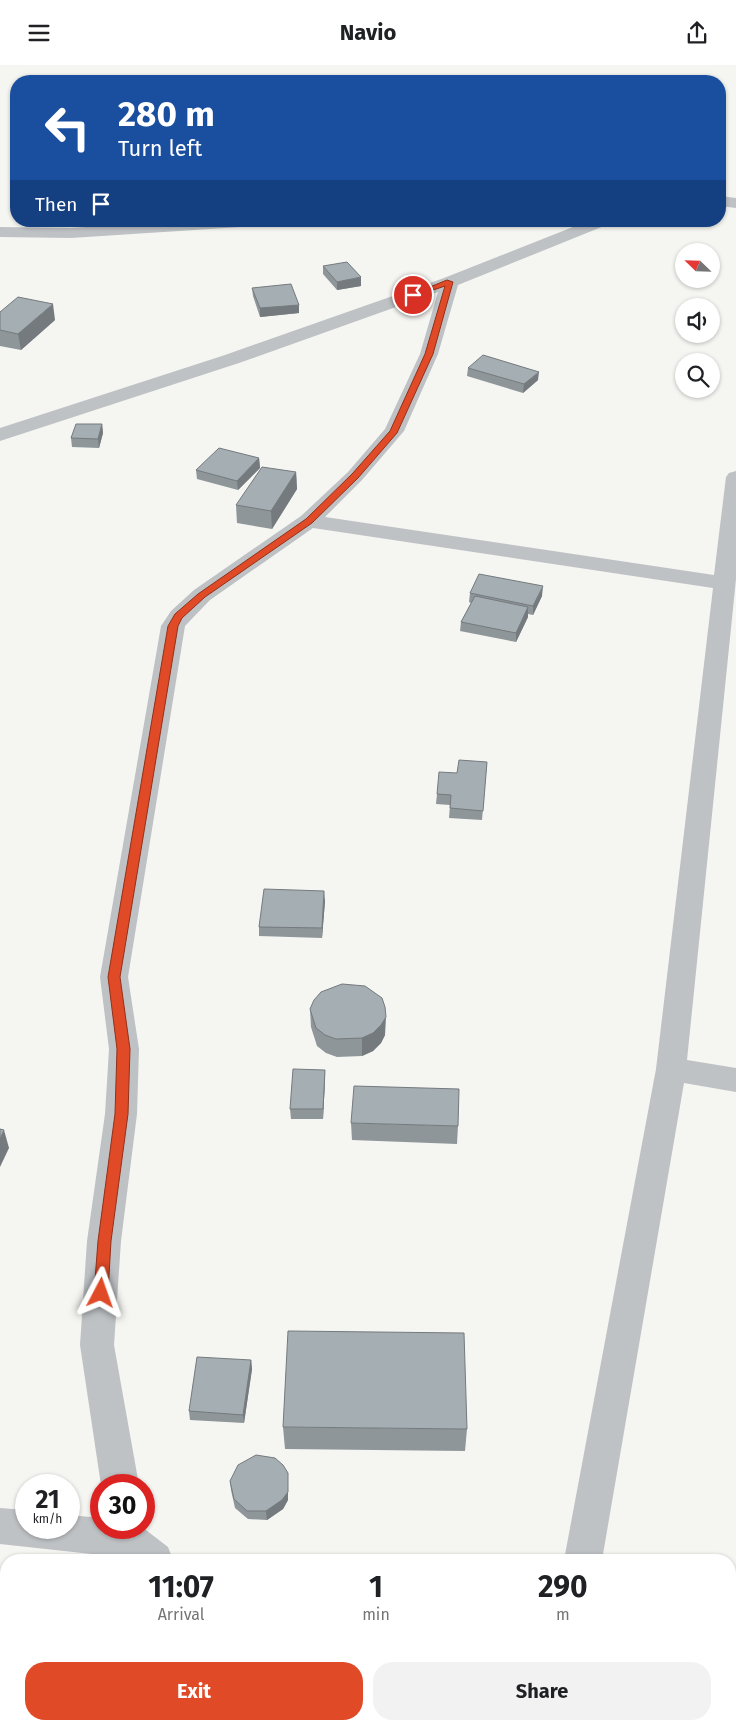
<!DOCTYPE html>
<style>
:root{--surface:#fff;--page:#f2f2f2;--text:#202124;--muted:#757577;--accent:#e04a27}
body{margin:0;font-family:"Fira Sans",sans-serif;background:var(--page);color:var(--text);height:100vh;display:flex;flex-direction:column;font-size:19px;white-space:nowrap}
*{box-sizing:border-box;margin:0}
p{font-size:16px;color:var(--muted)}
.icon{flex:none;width:28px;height:28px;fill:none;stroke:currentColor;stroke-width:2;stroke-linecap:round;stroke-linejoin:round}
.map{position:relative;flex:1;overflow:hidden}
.side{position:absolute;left:0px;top:1489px;width:736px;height:176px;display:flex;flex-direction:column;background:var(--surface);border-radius:20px 20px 0 0;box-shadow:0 1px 4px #0004}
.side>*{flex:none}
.hud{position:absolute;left:10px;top:10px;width:716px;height:152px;border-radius:20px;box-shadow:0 1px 4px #0004;background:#1a4fa0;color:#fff;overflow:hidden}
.needle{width:32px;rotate:293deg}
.buttons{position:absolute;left:675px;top:178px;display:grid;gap:10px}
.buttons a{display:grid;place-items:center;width:45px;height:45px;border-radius:50%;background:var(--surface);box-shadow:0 1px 4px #0004;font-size:25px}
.speed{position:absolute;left:15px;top:1409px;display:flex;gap:10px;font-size:25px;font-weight:700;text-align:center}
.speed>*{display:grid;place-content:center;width:65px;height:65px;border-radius:50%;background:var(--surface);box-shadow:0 1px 4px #0004;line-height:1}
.speed small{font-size:12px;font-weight:400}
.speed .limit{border:8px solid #d22;background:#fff;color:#111}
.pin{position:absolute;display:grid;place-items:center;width:42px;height:42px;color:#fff;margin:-21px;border:2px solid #fff;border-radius:50%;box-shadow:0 1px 5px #0007}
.me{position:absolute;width:55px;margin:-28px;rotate:4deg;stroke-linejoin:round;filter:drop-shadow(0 0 4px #0008)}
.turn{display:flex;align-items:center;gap:18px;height:105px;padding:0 25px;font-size:22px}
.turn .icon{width:65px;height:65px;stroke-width:2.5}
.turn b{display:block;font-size:35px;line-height:42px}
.then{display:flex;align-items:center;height:48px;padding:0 25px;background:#0003;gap:10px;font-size:19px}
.eta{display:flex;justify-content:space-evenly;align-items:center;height:85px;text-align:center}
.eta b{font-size:30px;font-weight:700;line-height:35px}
.action{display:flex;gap:10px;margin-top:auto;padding:10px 25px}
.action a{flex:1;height:58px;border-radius:20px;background:var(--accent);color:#fff;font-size:20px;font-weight:700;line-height:58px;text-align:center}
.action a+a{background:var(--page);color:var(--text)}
header{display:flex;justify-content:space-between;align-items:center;height:65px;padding:0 25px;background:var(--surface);font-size:22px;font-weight:700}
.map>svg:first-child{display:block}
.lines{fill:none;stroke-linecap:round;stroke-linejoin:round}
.street{fill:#bec2c5;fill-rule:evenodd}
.wall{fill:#8e969a}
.shaded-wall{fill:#747a7d}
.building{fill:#a5aeb3;stroke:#747a7d}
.route{fill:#e04a27;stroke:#923019}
</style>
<header><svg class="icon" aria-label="menu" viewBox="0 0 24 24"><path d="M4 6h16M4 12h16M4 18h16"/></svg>Navio<svg class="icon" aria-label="share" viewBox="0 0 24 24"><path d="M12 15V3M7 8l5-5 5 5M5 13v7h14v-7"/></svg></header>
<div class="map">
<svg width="736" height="1664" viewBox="0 0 736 1664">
<rect width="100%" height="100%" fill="#f5f5f2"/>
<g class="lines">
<!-- street -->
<g class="street">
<path d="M720,131L736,133V143L720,141Z"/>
<path d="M175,156H264L256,161L71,173L0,172V162L71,163Z"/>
<path d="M588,156H611L609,159L458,220L438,289L404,366L362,415L325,452L714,510L726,412L729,408L736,406V514L687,995L736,1003V1027L684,1018L602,1495H564L656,1004L713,523L313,463L210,535L185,561L128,912L139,984L137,1049L121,1176L114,1280L139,1420H101L80,1280L87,1176L105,1049L109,984L100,912L161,561L171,546L194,525L301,451L348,407L385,364L420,289L438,227L239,298L0,376V363L225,290L444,213Z"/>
<path d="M0,1443L26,1445V1462H69V1450L101,1453V1462H142L168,1482L173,1495H123L119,1492L0,1479Z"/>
<path d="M549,1659H589L590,1664H548Z"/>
</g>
</g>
<!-- wall -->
<g class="wall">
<path d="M323,201L361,221L337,225L323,209Z"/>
<path d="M252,223L299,240V248L260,252L253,231Z"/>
<path d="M0,247L55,255L21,285L0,281Z"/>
<path d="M468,303L538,315L523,328L467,311Z"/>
<path d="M102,359L103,368L99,383L72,382L71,373Z"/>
<path d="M259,393L260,403L238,425L197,414L196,405Z"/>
<path d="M296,407L297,424L272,464L237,458L236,440Z"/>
<path d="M470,528L542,531L533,550L528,549V552L516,577L460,566L461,557L471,538L469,537Z"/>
<path d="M487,697L482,755L449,753L450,740L436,739L437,729L457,708Z"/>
<path d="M325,836L322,873L259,871V862Z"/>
<path d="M310,944L385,970L381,978L373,986L362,991L337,992L326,988L317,981L311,962Z"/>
<path d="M325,1005V1014L323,1054H291L290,1044Z"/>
<path d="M351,1058L458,1061L457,1079L352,1075Z"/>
<path d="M251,1295L252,1304L244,1358L190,1355L189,1346Z"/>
<path d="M283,1362L467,1364L465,1386L285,1384Z"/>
<path d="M230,1416L288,1417V1435L283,1444L267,1455L248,1454L235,1443L231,1425Z"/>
</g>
<!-- shaded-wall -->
<g class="shaded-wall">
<path d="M361,212V221L337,225V217Z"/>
<path d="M53,239L55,255L21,285L18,269Z"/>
<path d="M299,240V248L260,252V243Z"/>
<path d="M539,307L538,315L523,328L524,319Z"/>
<path d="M102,359L103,368L99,383L98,374Z"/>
<path d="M259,393L260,403L238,425L237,416Z"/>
<path d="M296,407L297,424L272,464L271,446Z"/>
<path d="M543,521L542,531L533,550V541Z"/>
<path d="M528,542V552L516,577V568Z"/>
<path d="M324,826L325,836L322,873V863Z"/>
<path d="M386,952L385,970L381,978L373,986L362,991V973Z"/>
<path d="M325,1005V1014L323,1054V1044Z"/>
<path d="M4,1065L9,1083L0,1102V1074Z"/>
<path d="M251,1295L252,1304L244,1358L243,1350Z"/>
<path d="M288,1408V1435L283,1444L267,1455L266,1446Z"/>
</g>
<!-- building -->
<g class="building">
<path d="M347,197L361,212L337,217L323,201Z"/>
<path d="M291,219L299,240L260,243L252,223Z"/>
<path d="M18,232L53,239L18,269L0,265V247Z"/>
<path d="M483,290L539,307L524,319L468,303Z"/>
<path d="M76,359H102L98,374L71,373Z"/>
<path d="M219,383L259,393L237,416L196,405Z"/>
<path d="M262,402L296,407L271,446L236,440Z"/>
<path d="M479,509L543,521L533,541L470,528Z"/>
<path d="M475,531L528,542L516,568L461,557Z"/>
<path d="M459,695L487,697L483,746L450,743L451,730L437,729L439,707L457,708Z"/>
<path d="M264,824L324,826L322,863L259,862Z"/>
<path d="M342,919L365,921L382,933L385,942L386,952L381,960L373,968L362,973L336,974L325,970L316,963L310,944L314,935L321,927Z"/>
<path d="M293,1004L325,1005L323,1044H290Z"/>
<path d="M354,1021L459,1024L458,1061L351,1058Z"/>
<path d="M0,1064L4,1065L0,1074Z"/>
<path d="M288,1266L464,1268L467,1364L283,1362Z"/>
<path d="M197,1292L251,1295L243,1350L189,1346Z"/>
<path d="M256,1390L275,1393L283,1400L288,1408V1427L282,1435L266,1446H247L234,1434L230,1416L238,1400Z"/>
</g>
<!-- route -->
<path class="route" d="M447,215L453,217L433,289L397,368L358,413L312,458L205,532L182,553L178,561L120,912L130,984L128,1049L111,1176L108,1228L106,1232L101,1234L96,1232L94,1228L98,1176L115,1049L117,984L108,912L168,561L175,549L198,529L306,454L352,409L390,366L425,289L445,221L413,232L410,230Z"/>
</svg>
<div class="buttons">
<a><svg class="needle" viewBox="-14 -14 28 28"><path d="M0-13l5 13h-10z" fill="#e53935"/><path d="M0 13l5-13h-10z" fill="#757577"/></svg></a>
<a><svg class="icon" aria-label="sound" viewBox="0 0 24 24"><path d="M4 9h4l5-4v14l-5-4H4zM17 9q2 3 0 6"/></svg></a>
<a><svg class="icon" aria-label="search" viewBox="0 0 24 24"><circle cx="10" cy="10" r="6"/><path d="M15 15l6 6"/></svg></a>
</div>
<div class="speed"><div>21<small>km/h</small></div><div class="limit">30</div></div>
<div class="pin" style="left:413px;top:230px;background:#d93025"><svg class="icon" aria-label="arrive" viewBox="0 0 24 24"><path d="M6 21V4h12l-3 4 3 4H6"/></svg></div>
<svg class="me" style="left:101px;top:1228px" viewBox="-20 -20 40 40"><path d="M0-17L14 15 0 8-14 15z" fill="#e04a27" stroke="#fff" stroke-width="4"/></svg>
<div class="hud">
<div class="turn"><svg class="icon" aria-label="left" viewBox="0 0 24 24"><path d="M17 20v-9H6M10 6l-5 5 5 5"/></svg><div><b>280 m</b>Turn left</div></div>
<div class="then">Then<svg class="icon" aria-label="arrive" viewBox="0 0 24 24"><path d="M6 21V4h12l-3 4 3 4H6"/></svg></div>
</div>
<section class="side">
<div class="eta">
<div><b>11:07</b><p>Arrival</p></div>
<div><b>1</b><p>min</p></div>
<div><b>290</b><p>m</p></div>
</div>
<div class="action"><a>Exit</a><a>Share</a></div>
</section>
</div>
